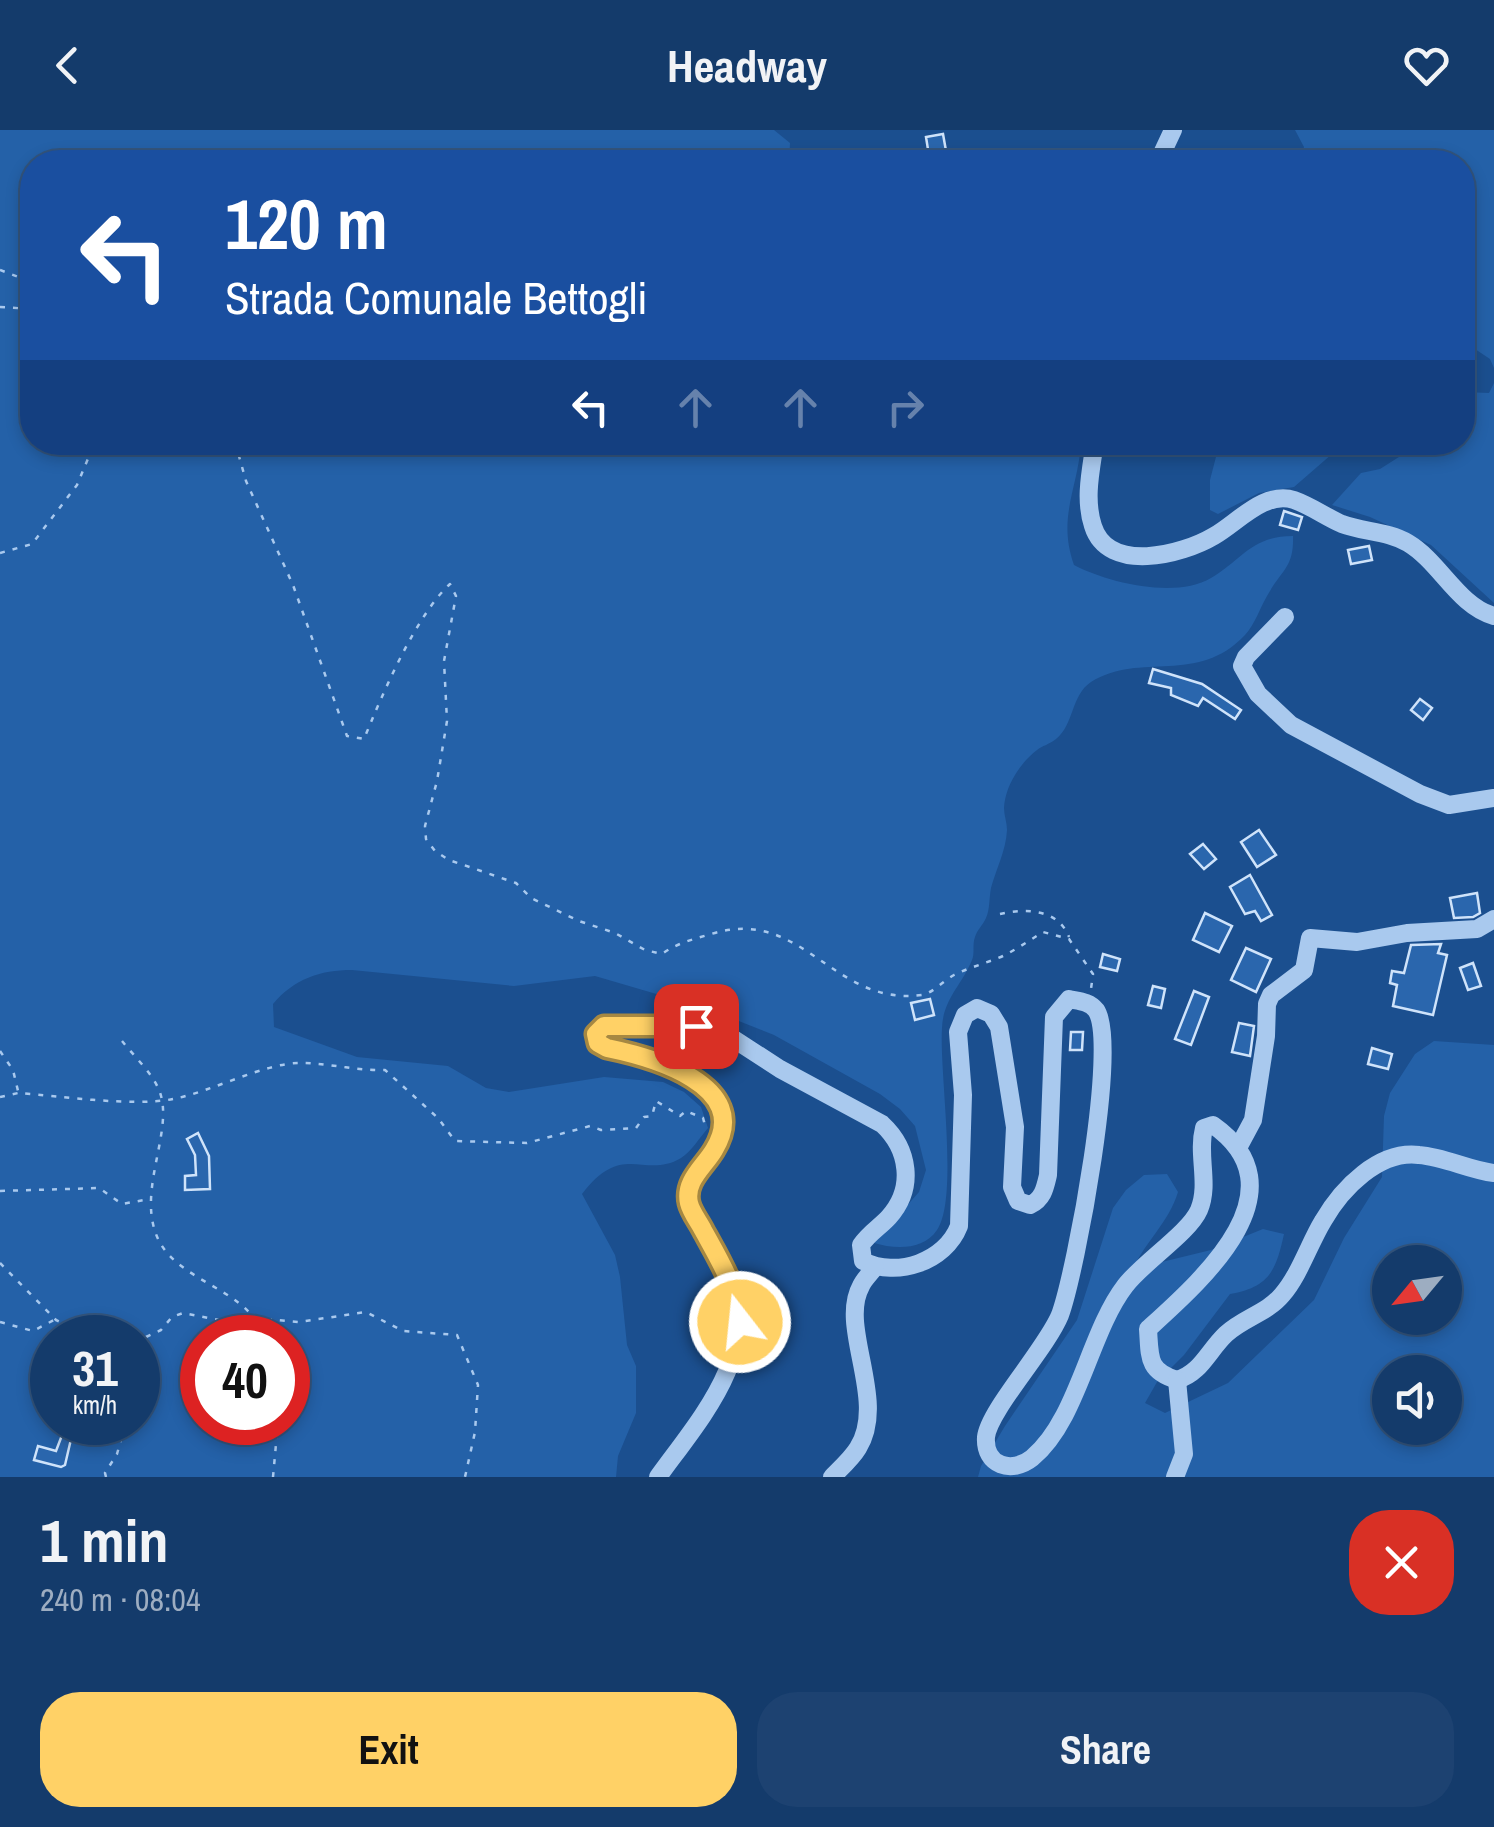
<!DOCTYPE html>
<meta charset="utf-8">
<style>
:root{--surface:#143b6b;--page:#1d4271;--text:#f1f3f6;--muted:#9dadc1;--line:#33557e;--accent:#ffd166}
body{margin:0;font-family:"Archivo Narrow",sans-serif;background:var(--page);color:var(--text);height:100vh;display:flex;flex-direction:column;font-size:38px;white-space:nowrap}
*{box-sizing:border-box;margin:0}
p{font-size:32px;color:var(--muted)}
.icon{flex:none;width:55px;height:55px;fill:none;stroke:currentColor;stroke-width:2;stroke-linecap:round;stroke-linejoin:round}
.map{position:relative;height:1347px;overflow:hidden}
.sheet{display:flex;flex-direction:column;background:var(--surface);flex:1}
.sheet>*{flex:none}
.top-card{position:absolute;left:20px;top:20px;width:1455px;height:305px;border-radius:40px;box-shadow:0 5px 15px #0003,0 0 0 2px var(--line);background:#1a4fa0;color:#fff;overflow:hidden}
.needle{width:65px;rotate:241deg}
.fabs{position:absolute;left:1372px;top:1115px;display:grid;gap:20px}
.fabs a{display:grid;place-items:center;width:90px;height:90px;border-radius:50%;background:var(--surface);box-shadow:0 5px 15px #0003,0 0 0 2px var(--line);font-size:50px}
.speed{position:absolute;left:30px;top:1185px;display:flex;gap:20px;font-size:50px;font-weight:700;text-align:center}
.speed>*{display:grid;place-content:center;width:130px;height:130px;border-radius:50%;background:var(--surface);box-shadow:0 5px 15px #0003,0 0 0 2px var(--line);line-height:1}
.speed small{font-size:25px;font-weight:400}
.speed .limit{border:15px solid #d22;background:#fff;color:#111}
.pin{position:absolute;display:grid;place-items:center;width:85px;height:85px;color:#fff;margin:-42px;border-radius:20px;box-shadow:0 5px 15px #0006}
.me{position:absolute;width:110px;margin:-55px;rotate:344deg;stroke-linejoin:round;filter:drop-shadow(0 0 8px #0008)}
.turn{display:flex;align-items:center;gap:35px;height:210px;padding:0 40px;font-size:45px}
.turn .icon{width:130px;height:130px;stroke-width:2.5}
.turn b{display:block;font-size:70px;line-height:85px}
.lanes{display:flex;align-items:center;height:95px;padding:0 40px;background:#0003;justify-content:center;gap:50px;direction:ltr}
.lanes .off{opacity:.35}
.round{display:grid;place-items:center;flex:none;width:105px;height:105px;border-radius:40px;background:var(--page)}
.overview{display:flex;align-items:center;justify-content:space-between;height:170px;padding:0 40px}
h1{font-size:60px;font-weight:700;line-height:75px}
.cta{display:flex;gap:20px;margin-top:auto;padding:20px 40px}
.cta a{flex:1;height:115px;border-radius:40px;background:var(--accent);color:#111;font-size:40px;font-weight:700;line-height:115px;text-align:center}
.cta a+a{background:var(--page);color:var(--text)}
header{display:flex;justify-content:space-between;align-items:center;height:130px;padding:0 40px;background:var(--surface);font-size:45px;font-weight:700}
.map>svg:first-child{display:block}
.green{fill:#2461a8;fill-rule:evenodd}
.building{fill:#2a66ad;stroke:#cfe3fa;stroke-width:2.5}
.lines{fill:none;stroke-linecap:round;stroke-linejoin:round}
.path{stroke:#a9c9ee;stroke-width:2.5;stroke-dasharray:5 8;stroke-linecap:butt}
.minor{stroke:#a9c9ee;stroke-width:18}
.route-casing{stroke:#a68842;stroke-width:25}
.route{stroke:#ffd166;stroke-width:18}
</style>
<header><svg class="icon" aria-label="back" viewBox="0 0 24 24"><path d="M15 5l-7 7 7 7"/></svg>Headway<svg class="icon" aria-label="heart" viewBox="0 0 24 24"><path d="M12 20l-8-8c-3-5 5-10 8-4 3-6 11-1 8 4z"/></svg></header>
<div class="map">
<svg width="1494" height="1347" viewBox="0 0 1494 1347">
<rect width="100%" height="100%" fill="#1b4f8f"/>
<!-- green -->
<g class="green">
<path d="M0,0H774L790,13L789,32H32V312L1081,313C1078,359 1057,387 1074,435C1108,453 1176,469 1211,448C1243,429 1251,406 1293,406C1294,438 1282,439 1267,466C1260,478 1255,494 1245,505C1197,556 1141,521 1091,552C1071,565 1074,595 1056,609C1050,614 1042,616 1037,620C1020,633 1005,656 1004,678C1004,685 1007,693 1007,700C1006,721 996,739 991,758C989,768 990,779 986,788C983,795 977,800 975,807C972,815 975,823 972,830C962,855 943,869 942,898C939,941 959,1068 937,1100C923,1121 894,1119 874,1113L919,1062L926,1040L915,996L900,979L880,964L774,905L711,880L595,846L514,856L352,840C320,840 294,849 273,874L274,897L357,927L448,936L486,958L509,962L604,947L663,952L684,962L701,977L708,998C700,1007 691,1022 681,1028C644,1050 623,1010 582,1064L615,1125L620,1147L627,1215L636,1236V1283L618,1326L616,1347H0ZM52,1208H138V1292H52ZM202,1208H288V1292H202Z"/>
<path d="M1295,0H1494V238L1490,229L1463,211L1462,32H1299L1304,17Z"/>
<path d="M1494,253V473L1431,415L1370,387L1332,375L1361,343L1380,339L1421,313L1462,312L1463,262L1489,263Z"/>
<path d="M1215,313H1331L1332,324L1294,357L1259,363L1218,384L1210,380V350L1217,323Z"/>
<path d="M1434,911L1494,915V1347H978L981,1336L1005,1296L1077,1190L1113,1078L1126,1060L1144,1045L1167,1044L1178,1062C1169,1092 1145,1112 1133,1139L1211,1120L1263,1099L1284,1104C1276,1141 1269,1157 1230,1164L1184,1225L1157,1252L1145,1273L1165,1283L1228,1253L1314,1170L1344,1108L1382,1047L1384,986L1390,963L1415,924ZM1390,1132H1445V1188H1390ZM1390,1242H1445V1298H1390Z"/>
</g>
<!-- building -->
<g class="building">
<path d="M943,4L948,32H930L926,7Z"/>
<path d="M1284,381L1302,387L1298,400L1280,395Z"/>
<path d="M1369,416L1372,430L1351,434L1348,420Z"/>
<path d="M1153,539L1202,554L1241,580L1235,589L1203,568L1198,576L1171,565V558L1149,553Z"/>
<path d="M1420,569L1432,578L1423,590L1411,580Z"/>
<path d="M1259,700L1276,725L1257,737L1241,712Z"/>
<path d="M1203,714L1216,729L1204,739L1190,724Z"/>
<path d="M1250,745L1272,785L1261,791L1255,781L1245,784L1230,757Z"/>
<path d="M1477,763L1480,783L1473,787L1454,788L1450,768Z"/>
<path d="M1205,783L1232,796L1219,822L1193,810Z"/>
<path d="M1441,814L1438,823L1447,825L1433,885L1393,876L1397,855L1390,853L1392,841L1404,843L1411,815Z"/>
<path d="M1246,818L1271,829L1256,862L1231,850Z"/>
<path d="M1103,824L1120,829L1117,841L1100,837Z"/>
<path d="M1473,833L1481,856L1468,860L1460,838Z"/>
<path d="M1153,856L1165,859L1161,878L1148,875Z"/>
<path d="M1194,861L1209,867L1191,915L1175,909Z"/>
<path d="M930,869L934,885L915,890L911,873Z"/>
<path d="M1239,893L1254,896L1250,926L1232,922Z"/>
<path d="M1071,902H1083L1082,920H1070Z"/>
<path d="M1372,918L1392,924L1388,939L1368,934Z"/>
<path d="M198,1003L209,1026L210,1059L185,1060V1046L196,1045L195,1025L187,1009Z"/>
<path d="M67,1292H75L65,1335L61,1337L34,1330L38,1316L56,1321Z"/>
</g>
<g class="lines">
<!-- path -->
<g class="path">
<path d="M0,140L32,152"/>
<path d="M0,177L32,179"/>
<path d="M235,312L246,351L293,455L347,606L364,609C382,565 416,485 450,454L456,466L444,531L447,591L437,651L425,696L426,709L435,721L449,730L516,753L531,768L579,791L615,803L645,820L662,824C677,813 694,809 711,804C803,775 832,877 922,865C933,863 943,851 954,845C970,837 987,833 1003,826C1017,819 1030,810 1043,802L1069,809L1093,844L1091,859"/>
<path d="M0,423L32,414L77,355L95,312"/>
<path d="M1000,784C1026,778 1058,779 1069,807"/>
<path d="M122,911C134,926 152,943 159,960C175,998 138,1057 156,1104C170,1143 222,1154 249,1182C256,1189 260,1199 265,1208"/>
<path d="M0,921L13,940L18,961"/>
<path d="M0,967L18,963C59,966 134,977 173,969C211,962 264,933 300,933C329,933 356,941 385,940L438,988L455,1011L527,1013L590,996L601,1000L636,998L644,987L652,986L656,971L680,986L686,981L703,988L706,999"/>
<path d="M0,1061L99,1058L122,1074L150,1069"/>
<path d="M0,1133L56,1190L75,1199L78,1208"/>
<path d="M0,1192L33,1201L54,1190"/>
<path d="M138,1245L144,1227L146,1207L161,1200L172,1187L183,1183L219,1190L254,1188L299,1192L366,1182L403,1201L457,1205L478,1255L475,1302L465,1347"/>
<path d="M106,1347L105,1343L117,1324L126,1292"/>
<path d="M273,1347L278,1292"/>
</g>
<!-- minor -->
<g class="minor">
<path d="M1158,32L1173,0"/>
<path d="M1095,312C1091,340 1084,369 1093,396C1108,444 1182,425 1214,406C1237,393 1265,360 1294,370C1311,376 1326,387 1342,394C1363,402 1388,401 1408,413C1440,432 1458,476 1494,486"/>
<path d="M1285,487L1246,527L1242,536L1258,564L1291,595L1420,664L1449,675L1494,668"/>
<path d="M1238,1018L1253,990L1266,906L1267,874L1271,865L1304,840L1310,808L1357,812L1407,803L1477,799L1494,789"/>
<path d="M1177,1250C1201,1243 1208,1221 1226,1204C1243,1188 1267,1183 1282,1165C1300,1144 1309,1114 1323,1091C1342,1058 1379,1020 1419,1025C1445,1027 1469,1040 1494,1043"/>
<path d="M658,1347C699,1290 762,1222 729,1148C718,1124 696,1099 689,1074C683,1051 704,1037 714,1020C755,955 651,927 607,919L599,913L596,905L604,895L696,896L723,902L780,939L882,994C909,1019 915,1058 889,1087C880,1097 869,1103 861,1115L863,1131C897,1148 945,1132 959,1096L963,965L958,902L965,885L977,878L991,884L999,897L1015,997L1012,1057L1018,1071L1030,1075C1043,1069 1045,1058 1048,1045L1054,887L1069,869C1078,871 1089,871 1096,880C1119,913 1076,1141 1060,1185C1046,1219 989,1280 986,1307C984,1336 1012,1344 1032,1328C1078,1290 1089,1203 1125,1156C1142,1133 1189,1103 1199,1080C1210,1054 1197,1025 1204,998L1213,995C1305,1060 1202,1150 1148,1199C1150,1227 1147,1241 1177,1250"/>
<path d="M832,1347C841,1338 852,1328 858,1318C888,1270 838,1197 861,1156C864,1149 871,1143 875,1137"/>
<path d="M1175,1347L1184,1324L1177,1250"/>
</g>
</g>
<g class="lines">
<!-- route casing -->
<g class="route-casing">
<path id="route" d="M696,896H604L596,904L598,913L607,918C651,927 754,955 714,1020C704,1037 684,1051 689,1073C691,1082 699,1092 703,1100C719,1129 737,1158 740,1192"/>
</g>
<!-- route -->
<use href="#route" class="route"/>
</g>
</svg>
<div class="fabs">
<a><svg class="needle" viewBox="-14 -14 28 28"><path d="M0-13l5 13h-10z" fill="#e53935"/><path d="M0 13l5-13h-10z" fill="#9dadc1"/></svg></a>
<a><svg class="icon" aria-label="sound" viewBox="0 0 24 24"><path d="M4 9h4l5-4v14l-5-4H4zM17 9q2 3 0 6"/></svg></a>
</div>
<div class="speed"><div>31<small>km/h</small></div><div class="limit">40</div></div>
<div class="pin" style="left:696px;top:896px;background:#d93025"><svg class="icon" aria-label="arrive" viewBox="0 0 24 24"><path d="M6 21V4h12l-3 4 3 4H6"/></svg></div>
<svg class="me" style="left:740px;top:1192px" viewBox="-20 -20 40 40"><circle r="17" fill="#ffd166" stroke="#fff" stroke-width="3"/><path d="M0-11L8 9 0 5-8 9z" fill="#fff"/></svg>
<div class="top-card">
<div class="turn"><svg class="icon" aria-label="left" viewBox="0 0 24 24"><path d="M17 20v-9H6M10 6l-5 5 5 5"/></svg><div><b>120 m</b>Strada Comunale Bettogli</div></div>
<div class="lanes"><svg class="icon" aria-label="left" viewBox="0 0 24 24"><path d="M17 20v-9H6M10 6l-5 5 5 5"/></svg><svg class="icon off" aria-label="ahead" viewBox="0 0 24 24"><path d="M12 20V5M6 11l6-6 6 6"/></svg><svg class="icon off" aria-label="ahead" viewBox="0 0 24 24"><path d="M12 20V5M6 11l6-6 6 6"/></svg><svg class="icon off" aria-label="right" viewBox="0 0 24 24"><path d="M7 20v-9h11M14 6l5 5-5 5"/></svg></div>
</div>
</div>
<section class="sheet">
<div class="overview"><div><h1>1 min</h1><p>240 m · 08:04</p></div><a class="round" style="background:#d93025;color:#fff"><svg class="icon" aria-label="close" viewBox="0 0 24 24"><path d="M6 6l12 12M18 6L6 18"/></svg></a></div>
<div class="cta"><a>Exit</a><a>Share</a></div>
</section>
